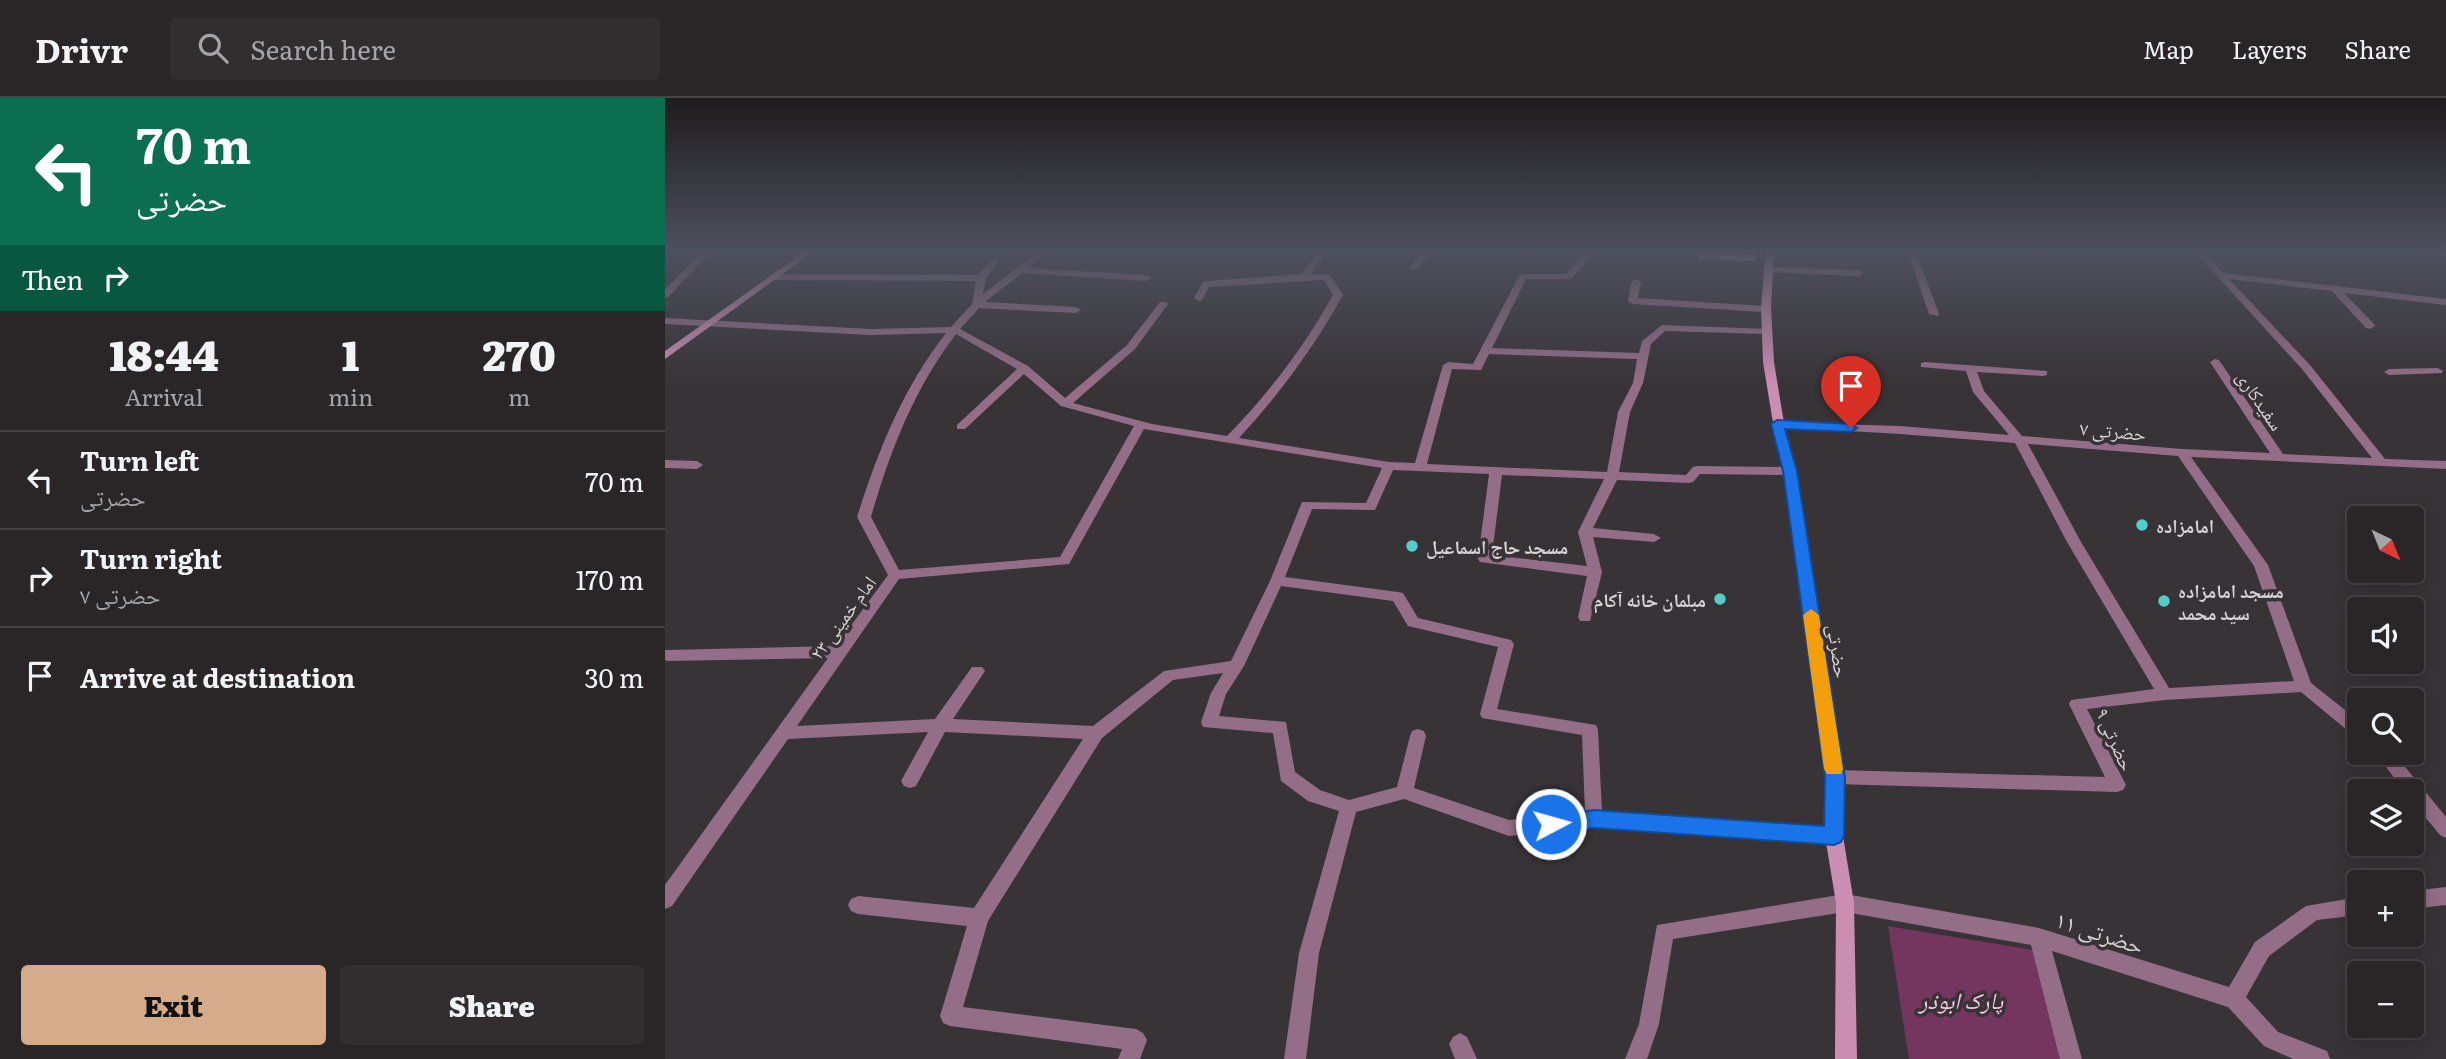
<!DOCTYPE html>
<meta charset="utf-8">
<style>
:root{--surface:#2a2628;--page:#322e30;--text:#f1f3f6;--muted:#a5a5a8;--line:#464345;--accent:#d6ab8b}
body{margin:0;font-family:Literata,"Noto Naskh Arabic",serif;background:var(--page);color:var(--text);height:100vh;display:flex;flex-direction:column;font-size:26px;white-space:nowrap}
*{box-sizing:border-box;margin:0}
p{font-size:23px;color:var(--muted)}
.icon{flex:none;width:38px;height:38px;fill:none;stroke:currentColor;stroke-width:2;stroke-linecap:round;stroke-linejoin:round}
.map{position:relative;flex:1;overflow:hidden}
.side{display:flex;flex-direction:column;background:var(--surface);width:665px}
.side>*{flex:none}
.banner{background:#0b6e4f;color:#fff;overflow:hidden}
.needle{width:46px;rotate:137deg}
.fabs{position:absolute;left:1682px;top:408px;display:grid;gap:14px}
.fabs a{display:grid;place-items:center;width:77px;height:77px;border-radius:7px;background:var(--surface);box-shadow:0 4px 18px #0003,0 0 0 2px var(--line);font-size:35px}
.pin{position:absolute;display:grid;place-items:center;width:60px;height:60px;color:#fff;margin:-72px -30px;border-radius:50% 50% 50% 0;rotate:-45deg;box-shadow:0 0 7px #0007}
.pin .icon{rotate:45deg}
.me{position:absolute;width:77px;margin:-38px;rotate:84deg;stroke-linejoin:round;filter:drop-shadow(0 0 5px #0008)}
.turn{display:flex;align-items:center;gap:24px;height:147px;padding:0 21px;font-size:32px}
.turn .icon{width:91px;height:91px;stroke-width:2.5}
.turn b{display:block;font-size:49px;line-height:60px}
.then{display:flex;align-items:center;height:66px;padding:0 21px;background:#0003;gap:14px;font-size:26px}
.eta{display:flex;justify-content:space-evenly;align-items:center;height:119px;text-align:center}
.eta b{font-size:42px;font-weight:800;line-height:49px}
.cta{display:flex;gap:14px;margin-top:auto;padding:14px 21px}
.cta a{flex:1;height:80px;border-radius:7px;background:var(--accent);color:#111;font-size:28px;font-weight:800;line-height:80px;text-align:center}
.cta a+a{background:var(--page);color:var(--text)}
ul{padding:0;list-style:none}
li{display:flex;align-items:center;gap:21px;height:98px;padding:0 21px;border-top:2px solid var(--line)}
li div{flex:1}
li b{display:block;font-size:26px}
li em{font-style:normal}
header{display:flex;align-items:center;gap:42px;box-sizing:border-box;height:98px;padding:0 35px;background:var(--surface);border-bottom:2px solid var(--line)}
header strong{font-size:33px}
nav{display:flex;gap:38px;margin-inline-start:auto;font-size:24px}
.search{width:490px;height:63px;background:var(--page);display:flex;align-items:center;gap:18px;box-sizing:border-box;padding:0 24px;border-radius:7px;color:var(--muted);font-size:26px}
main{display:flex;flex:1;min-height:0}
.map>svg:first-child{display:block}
.green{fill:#74355f}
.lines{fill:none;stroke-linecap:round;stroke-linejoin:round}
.minor{fill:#946e86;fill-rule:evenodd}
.secondary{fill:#ca8eb3;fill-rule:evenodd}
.wall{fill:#c2bdc0}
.building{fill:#e2dcdf;stroke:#9e9a9c;stroke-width:2}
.route{fill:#1a73e8;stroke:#114b97;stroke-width:2}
.slow{fill:#f59e0b}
.poi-dot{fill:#53cdc9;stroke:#383336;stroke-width:2.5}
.labels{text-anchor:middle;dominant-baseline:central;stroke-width:7;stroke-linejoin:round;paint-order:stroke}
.street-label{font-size:19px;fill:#d7d3d5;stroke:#383336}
.poi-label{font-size:19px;font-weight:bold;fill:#d7d3d5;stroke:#383336;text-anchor:start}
.near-street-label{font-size:23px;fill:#d7d3d5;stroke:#383336}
.near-park-label{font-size:23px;font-style:italic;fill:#f5c7e2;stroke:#383336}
</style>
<header>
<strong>Drivr</strong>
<div class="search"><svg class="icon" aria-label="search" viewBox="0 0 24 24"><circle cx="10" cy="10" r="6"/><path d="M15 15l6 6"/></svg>Search here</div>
<nav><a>Map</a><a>Layers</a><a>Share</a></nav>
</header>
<main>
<section class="side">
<div class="banner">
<div class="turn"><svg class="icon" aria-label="left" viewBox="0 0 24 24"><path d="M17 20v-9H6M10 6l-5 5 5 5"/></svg><div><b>70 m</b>حضرتی</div></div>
<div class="then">Then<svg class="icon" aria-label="right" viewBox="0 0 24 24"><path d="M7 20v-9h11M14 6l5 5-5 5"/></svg></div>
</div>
<div class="eta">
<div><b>18:44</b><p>Arrival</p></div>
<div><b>1</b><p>min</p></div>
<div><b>270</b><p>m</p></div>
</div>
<ul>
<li><svg class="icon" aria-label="left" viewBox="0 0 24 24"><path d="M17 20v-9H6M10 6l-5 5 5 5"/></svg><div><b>Turn left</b><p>حضرتی</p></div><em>70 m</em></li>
<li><svg class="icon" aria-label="right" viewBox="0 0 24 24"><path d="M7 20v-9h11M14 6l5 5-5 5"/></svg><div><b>Turn right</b><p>حضرتی ۷</p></div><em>170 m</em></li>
<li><svg class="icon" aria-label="arrive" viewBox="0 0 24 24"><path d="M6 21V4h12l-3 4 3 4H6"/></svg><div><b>Arrive at destination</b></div><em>30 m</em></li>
</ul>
<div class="cta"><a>Exit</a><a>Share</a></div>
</section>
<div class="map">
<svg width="1781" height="961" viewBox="0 0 1781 961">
<rect width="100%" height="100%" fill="#383336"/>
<!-- green -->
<path class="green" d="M1223,828L1368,852L1398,961H1244Z"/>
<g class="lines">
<!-- minor -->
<g class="minor">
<path d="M37,154H46L3,199L0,200V191Z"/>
<path d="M373,154H382L364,170L481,177L486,180L481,183L357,175L320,204L411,209L416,212L411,215L314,210L295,231L363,268L400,300L462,247L495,204H501L503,206L470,251L408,305L487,326L562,338C604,295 639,249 668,197L659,182L544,189L537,202L534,203L529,200L538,184L541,183L636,176L653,154H661L646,176L665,177L678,197C649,249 615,296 574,340L724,364L750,365L778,267L783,264L808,266L855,176H901L921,154H930L906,181H861L827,250L974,255L977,243L997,227L1104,231V235L1100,236L1000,233L986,246L978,285L965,314L954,374L1021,377L1028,369L1032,368L1125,369L1131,373L1125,377L1035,376L1028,384L1024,385L952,382L928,430L989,436L996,440L989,444L928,439L937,474L925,523H915L913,519L922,478L815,464L813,461L824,376L728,372L710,412L647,411L620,479L733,494L738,495L753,520L846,542L849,546L832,611L931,627L933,632L937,714L1169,730L1175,732L1178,738L1175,744L1169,746L929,729L844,738L739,701L691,714L654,855L641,961H619L634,855L674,713L643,703L616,683L608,635L538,629L536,624L546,595L558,575L508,582L437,640L323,823L298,909L471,931L478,935L482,942L475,961H453L457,951L285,928L278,925L275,918L302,828L193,816L186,813L183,807L186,801L193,798L309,810L418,641L280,634L251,688L245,690L239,688L236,683L263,634L123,641L7,808L0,811V787L163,560L3,563L0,562V552L171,548L223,477L192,419C213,353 238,290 281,235L206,237L0,226V220L206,231L286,229L307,206L311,183L108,182L103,179L108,176L313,177L326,162H332L334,164L321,180L318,196ZM291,236L352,271L292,327V331H300L359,276L396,308L469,328L395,459L234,472L206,419C225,353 249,291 291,236ZM824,256L972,261L968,285L953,314L942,374L762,366L787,271L816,272ZM479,331L717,370L701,405L637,404L605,483L566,563L499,573L428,628L288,621L320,573L317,569H307L270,621L132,628L234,481L404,466ZM837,377L939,381L913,434L922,468L827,457ZM616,488L728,503L743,528L833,549L815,616L817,620L917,637L920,714L844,722L749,690L761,638L759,633L753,631L747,633L745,638L732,689L684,702L655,692L630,674L621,624L554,618L561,596L579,568Z"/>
<path d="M757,154H766L753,171H747L745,169Z"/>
<path d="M1243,154H1251L1274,216L1273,218L1264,216Z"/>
<path d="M1530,154H1539L1558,175L1781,201V207L1679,195L1709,226L1710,228L1705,231L1701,230L1667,193L1564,181L1645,267L1720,361L1781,363V371L1526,359L1603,467L1646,585L1694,623V638L1688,637L1636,594L1500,602L1422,611L1461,687L1458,692L1452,694L1170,686L1164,684L1161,679L1164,674L1170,672L1440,679L1404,606L1406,602L1489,591L1402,444L1350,345L1235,336L1112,329L1108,328V324L1235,328L1344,337L1308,294L1301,273L1256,269V265L1260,264L1382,273V277L1378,278L1312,274L1319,293L1357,338L1517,351L1605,355L1545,264L1550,261L1554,262L1618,356L1707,360L1637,271ZM1363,346L1513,358L1589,468L1629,583L1504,590L1416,444Z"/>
<path d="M1102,169L1194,172L1199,175L1194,178L1099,174L1097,172Z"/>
<path d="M971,181L976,184L973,200L1099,208L1104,211L1099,214L968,206L963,203L966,184Z"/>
<path d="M1773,270L1778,273L1777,275L1724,277L1719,274L1724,271Z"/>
<path d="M0,362L32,363L38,367L32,371L0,370Z"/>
<path d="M1710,654H1728L1781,719V740L1775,737L1746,702V693H1739Z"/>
<path d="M1781,789V807L1746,811V793Z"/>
<path d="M1180,796L1374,830L1564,889L1590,844L1641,808L1694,799V817L1652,822L1604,858L1581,899L1613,934L1662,953L1665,961H1628L1599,948L1563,909L1387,853L1417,961H1395L1366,847L1180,814L1008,841L994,926L982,961H960L974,926L992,827Z"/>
<path d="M795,935L802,939L812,961H790L784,946L788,939Z"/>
</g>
<!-- secondary -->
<g class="secondary">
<path d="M139,154H148L0,261V253Z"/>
<path d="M1101,154H1109L1106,209L1109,264L1118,319L1131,373L1179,679L1178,738L1189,805L1192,961H1170L1171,805L1160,738L1161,679L1119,373L1107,319L1098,264L1096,209Z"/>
<path d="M1753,154H1781V158L1757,157Z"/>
</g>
</g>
<!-- wall -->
<path class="wall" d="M1034,154H1092L1090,163L1033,161Z"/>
<!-- building -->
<path class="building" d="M1053,154H1092L1091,155Z"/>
<!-- sky -->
<linearGradient id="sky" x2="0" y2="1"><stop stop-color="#1f1c1e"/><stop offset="0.53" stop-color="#4d505d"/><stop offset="1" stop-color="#4d505d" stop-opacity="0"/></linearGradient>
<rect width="1781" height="288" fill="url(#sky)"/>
<!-- route -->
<path class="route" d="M1112,322L1186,326L1192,330L1186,334L1120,331L1132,373L1180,679L1179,738L1176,744L1169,747L929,730L886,734L879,732L876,726L879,720L929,712L1159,728L1160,679L1118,373L1106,326Z"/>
<!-- slow -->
<path class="slow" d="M1146,511L1154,517L1178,671L1176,676H1162L1159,671L1138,517Z"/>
<!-- markers -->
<g class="poi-dot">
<circle cx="1477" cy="427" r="7"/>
<circle cx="747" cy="448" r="7"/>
<circle cx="1055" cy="501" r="7"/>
<circle cx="1499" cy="503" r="7"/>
</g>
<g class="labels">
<!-- street labels -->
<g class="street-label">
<text transform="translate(1596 302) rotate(56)">سفیدکاری</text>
<text transform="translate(1448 332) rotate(5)">حضرتی ۷</text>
<text transform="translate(177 519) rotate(-54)">امام خمینی ۲۳</text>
<text transform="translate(1174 553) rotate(82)">حضرتی</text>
<text transform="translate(1451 641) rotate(66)">حضرتی ۹</text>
</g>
<!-- poi labels -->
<g class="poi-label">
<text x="1491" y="427">امامزاده</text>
<text x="761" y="448">مسجد حاج اسماعیل</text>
<text x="1513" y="492">مسجد امامزاده<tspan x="1513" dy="22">سید محمد</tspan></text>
<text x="1041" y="501" text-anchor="end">مبلمان خانه آکام</text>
</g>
<!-- near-street labels -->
<g class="near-street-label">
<text transform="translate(1435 833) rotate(18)">حضرتی ۱۱</text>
</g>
<!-- near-park labels -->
<g class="near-park-label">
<text x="1296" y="901">پارک ابوذر</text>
</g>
</g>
</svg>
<div class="fabs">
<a><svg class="needle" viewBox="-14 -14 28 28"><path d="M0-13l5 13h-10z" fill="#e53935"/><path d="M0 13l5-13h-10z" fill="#a5a5a8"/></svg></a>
<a><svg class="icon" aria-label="sound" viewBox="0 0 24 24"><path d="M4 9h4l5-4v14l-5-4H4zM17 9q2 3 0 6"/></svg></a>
<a><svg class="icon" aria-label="search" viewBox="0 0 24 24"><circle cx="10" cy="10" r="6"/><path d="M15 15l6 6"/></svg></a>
<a><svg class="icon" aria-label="layers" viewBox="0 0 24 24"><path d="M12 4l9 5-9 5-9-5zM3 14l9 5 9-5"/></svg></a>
<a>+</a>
<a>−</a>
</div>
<div class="pin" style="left:1186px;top:330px;background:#d93025"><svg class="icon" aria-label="arrive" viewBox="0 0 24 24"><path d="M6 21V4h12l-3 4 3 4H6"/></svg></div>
<svg class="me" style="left:886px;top:726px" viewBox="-20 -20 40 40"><circle r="17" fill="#1a73e8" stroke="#fff" stroke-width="3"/><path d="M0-11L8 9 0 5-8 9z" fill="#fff"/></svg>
</div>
</main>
